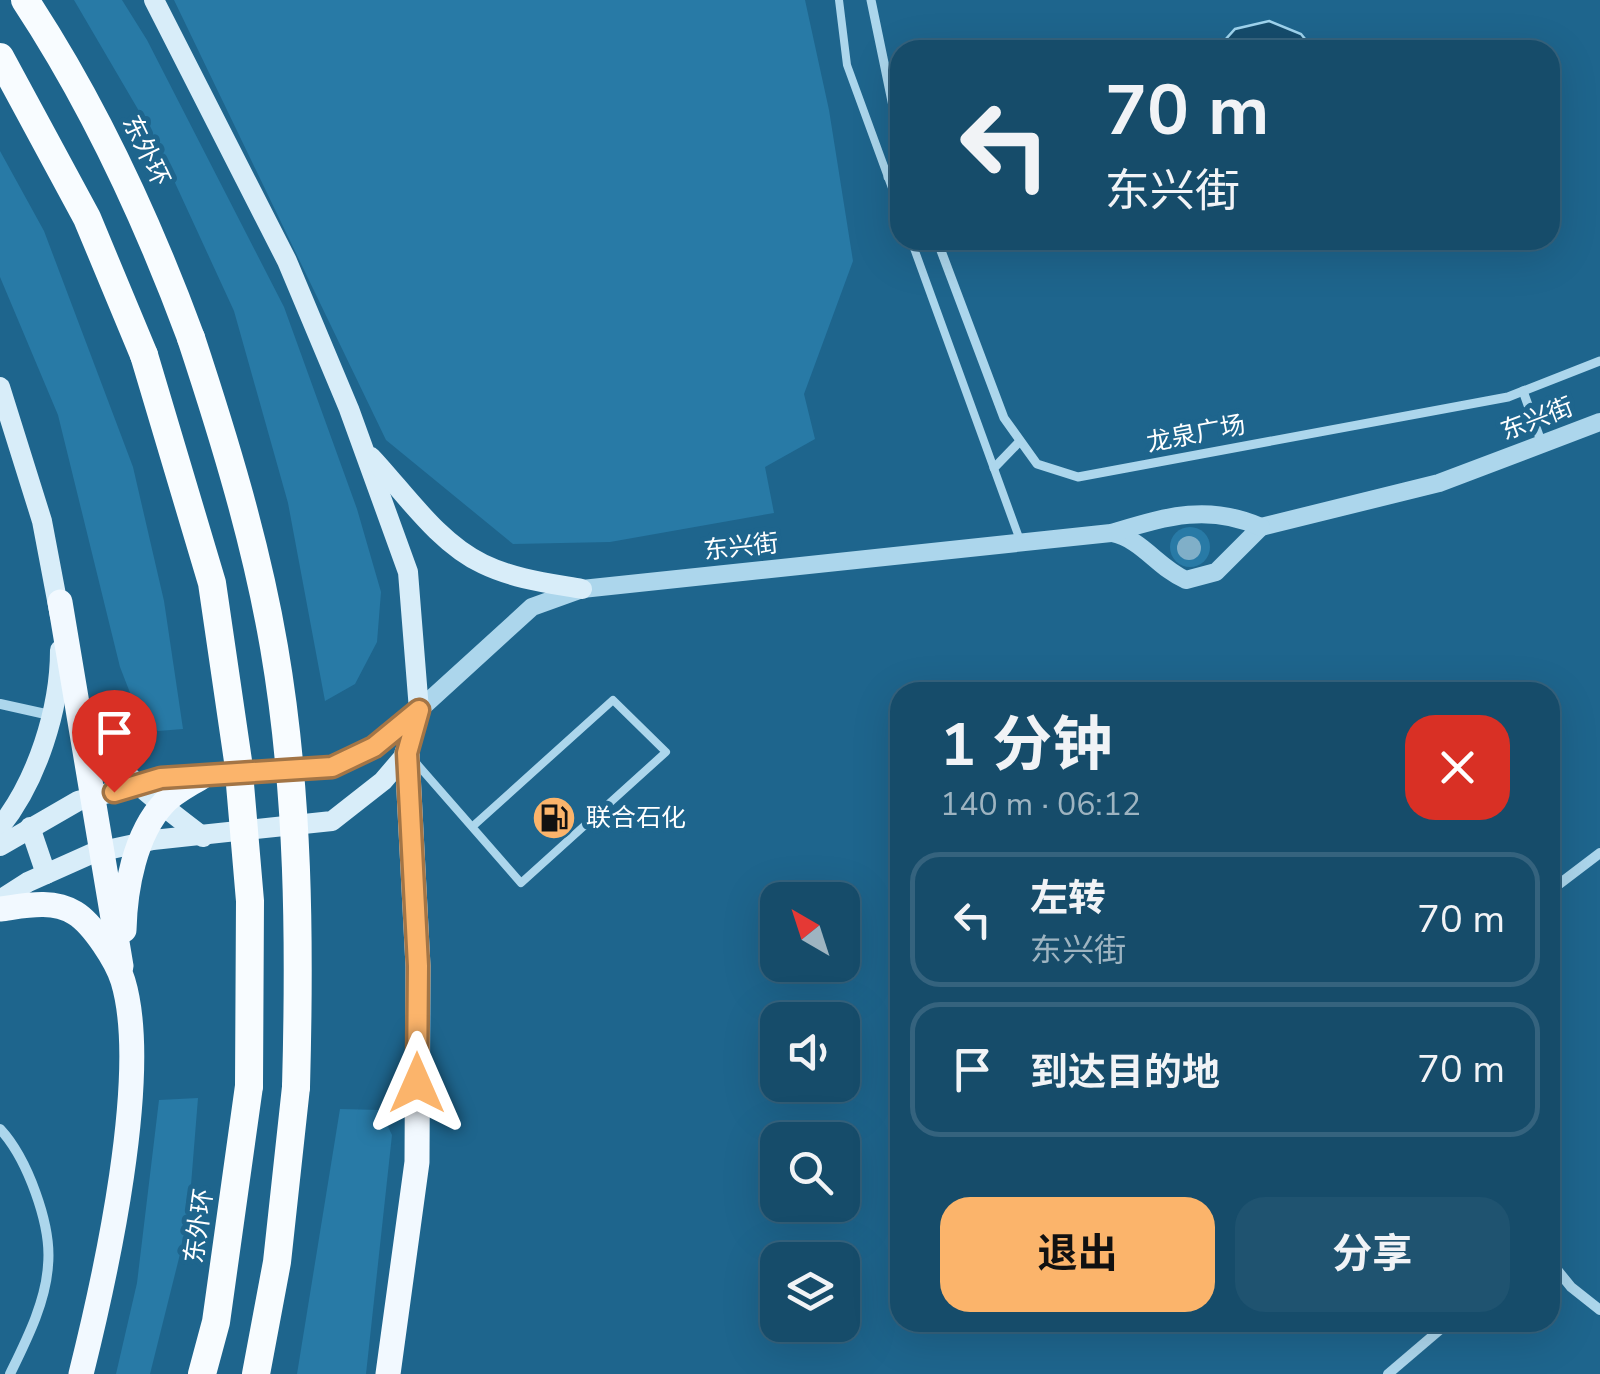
<!DOCTYPE html>
<html lang="zh">
<meta charset="utf-8">
<style>
:root{--surface:#164c6a;--page:#1f5370;--text:#f1f3f6;--muted:#9eb4c1;--line:#35637e;--accent:#fbb46b}
body{margin:0;font-family:"Nunito Sans","Noto Sans SC",sans-serif;background:var(--page);color:var(--text);height:100vh;display:flex;flex-direction:column;font-size:38px;white-space:nowrap}
*{box-sizing:border-box;margin:0}
p{font-size:32px;color:var(--muted)}
.icon{flex:none;width:55px;height:55px;fill:none;stroke:currentColor;stroke-width:2;stroke-linecap:round;stroke-linejoin:round}
.map{position:relative;flex:1;overflow:hidden}
.side{position:absolute;left:890px;top:682px;width:670px;height:650px;display:flex;flex-direction:column;background:var(--surface);border-radius:30px;box-shadow:0 10px 40px #0002,0 0 0 2px var(--line)}
.side>*{flex:none}
.hud{position:absolute;left:890px;top:40px;width:670px;height:210px;border-radius:30px;box-shadow:0 10px 40px #0002,0 0 0 2px var(--line);background:#164c6a;color:var(--text);overflow:hidden}
.needle{width:65px;rotate:321deg}
.controls{position:absolute;left:760px;top:882px;display:grid;gap:20px}
.controls a{display:grid;place-items:center;width:100px;height:100px;border-radius:20px;background:var(--surface);box-shadow:0 10px 40px #0002,0 0 0 2px var(--line);font-size:50px}
.pin{position:absolute;display:grid;place-items:center;width:85px;height:85px;color:#fff;margin:-102px -42px;border-radius:50% 50% 50% 0;rotate:-45deg;box-shadow:0 0 10px #0007}
.pin .icon{rotate:45deg}
.me{position:absolute;width:110px;margin:-55px;rotate:0deg;stroke-linejoin:round;filter:drop-shadow(0 0 8px #0008)}
.turn{display:flex;align-items:center;gap:35px;height:210px;padding:0 50px;font-size:45px}
.turn .icon{width:130px;height:130px;stroke-width:2.5}
.turn b{display:block;font-size:70px;line-height:85px}
.round{display:grid;place-items:center;flex:none;width:105px;height:105px;border-radius:30px;background:var(--page)}
.headline{display:flex;align-items:center;justify-content:space-between;height:170px;padding:0 50px}
h1{font-size:60px;font-weight:700;line-height:75px}
.cta{display:flex;gap:20px;margin-top:auto;padding:20px 50px}
.cta a{flex:1;height:115px;border-radius:30px;background:var(--accent);color:#111;font-size:40px;font-weight:700;line-height:115px;text-align:center}
.cta a+a{background:var(--page);color:var(--text)}
ul{padding:0;list-style:none}
li{display:flex;align-items:center;gap:30px;height:135px;margin:0 20px 15px;padding:0 30px;border:5px solid var(--line);border-radius:30px}
li div{flex:1}
li b{display:block;font-size:38px}
li em{font-style:normal}
.map>svg:first-child{display:block}
.green{fill:#287aa6}
.water{fill:#154c6c;stroke:#9fd4ee;stroke-width:2.5}
.lines{fill:none;stroke-linecap:round;stroke-linejoin:round}
.service{stroke:#acd6ec;stroke-width:8}
.pedestrian{stroke:#acd6ec;stroke-width:9}
.minor{stroke:#acd6ec;stroke-width:10}
.tertiary{stroke:#acd6ec;stroke-width:18}
.secondary{stroke:#d8edf9;stroke-width:20}
.primary{stroke:#f2f9ff;stroke-width:25}
.trunk{stroke:#f8fcff;stroke-width:28}
.trunk-bridge{stroke:#f8fcff;stroke-width:28}
.tree{fill:#80afc8}
.route-casing{stroke:#a37546;stroke-width:25}
.route{stroke:#fbb46b;stroke-width:18}
.labels{text-anchor:middle;dominant-baseline:central;stroke-width:10;stroke-linejoin:round;paint-order:stroke}
.street-label{font-size:25px;fill:#fff;stroke:#1e658d}
.poi-label{font-size:25px;fill:#fff;stroke:#1e658d;text-anchor:start}
</style>
<div class="map">
<svg width="1600" height="1374" viewBox="0 0 1600 1374">
<rect width="100%" height="100%" fill="#1e658d"/>
<!-- green -->
<g class="green">
<path d="M74,0H122L147,40L284,307L357,509L381,592L377,642L355,684L325,701L288,503L234,311L153,135Z"/>
<path d="M174,0H805L829,110L853,261L804,394L815,439L765,467L774,513L610,542L513,544L386,440Z"/>
<path d="M0,151L44,231L133,467L164,601L183,729L158,731L139,716L120,667L58,415L0,277Z"/>
<circle cx="1190" cy="547" r="20"/>
<path d="M198,1098L188,1222L150,1374H116L137,1283L159,1100Z"/>
<path d="M340,1109L380,1110L392,1135L366,1374H297Z"/>
</g>
<!-- water -->
<path class="water" d="M1269,21L1301,34L1314,50H1216L1235,29Z"/>
<g class="lines">
<!-- service -->
<g class="service">
<path d="M839,0L847,65L900,210"/>
<path d="M911,240L1021,543"/>
<path d="M417,764L521,883L666,752L613,700L472,827"/>
</g>
<!-- pedestrian -->
<g class="pedestrian">
<path d="M871,0L900,140"/>
<path d="M888,177L900,173"/>
<path d="M937,240L1004,418L1037,464L1078,477L1508,397L1600,361"/>
<path d="M1523,391L1542,444"/>
<path d="M994,468L1020,441"/>
</g>
<!-- minor -->
<g class="minor">
<path d="M0,704L50,715"/>
<path d="M1550,891L1600,853"/>
<path d="M0,1129C27,1158 52,1225 48,1265C46,1302 26,1341 10,1374"/>
<path d="M1550,1261L1571,1287L1600,1310"/>
<path d="M1388,1374L1449,1322"/>
</g>
<!-- tertiary -->
<g class="tertiary">
<path d="M1261,527L1439,483L1600,422"/>
<path d="M1112,533C1142,539 1158,568 1186,580L1216,572L1261,527"/>
<path d="M419,710L532,607L582,589L1111,533C1165,517 1207,503 1261,527"/>
</g>
<!-- secondary -->
<g class="secondary">
<path d="M154,0L287,261L349,409L408,572L419,710"/>
<path d="M0,387L42,521L60,616"/>
<path d="M371,457C404,492 438,543 483,564C514,579 548,583 582,589"/>
<path d="M84,718C111,769 158,802 203,837"/>
<path d="M0,827C37,781 60,709 60,650"/>
<path d="M30,827L46,874"/>
<path d="M0,846L78,801L161,779L332,767L374,747L419,710L407,753L383,781L332,821L153,840L93,853L28,882L0,900"/>
</g>
<!-- primary -->
<g class="primary">
<path d="M60,602L121,966"/>
<path d="M0,909C24,906 52,899 75,913C93,924 117,961 123,981C151,1074 105,1278 81,1374"/>
<path d="M124,930C125,888 135,834 164,803C174,792 191,784 203,776"/>
<path d="M388,1374L417,1162L418,966L407,753"/>
</g>
<!-- trunk -->
<g class="trunk">
<path d="M25,0C95,106 147,219 191,338"/>
<path d="M0,57L87,218L144,355"/>
<path d="M202,1374L216,1322L249,1086"/>
<path d="M256,1374L277,1262L296,1087"/>
</g>
<!-- trunk-bridge -->
<g class="trunk-bridge">
<path d="M191,338C224,438 256,542 274,647C299,792 300,941 296,1087"/>
<path d="M144,355L212,583L238,761L250,901L249,1086"/>
</g>
</g>
<!-- trees -->
<circle class="tree" cx="1189" cy="548" r="12"/>
<g class="lines">
<!-- route casing -->
<g class="route-casing">
<path id="route" d="M114,792L161,778L332,767L374,747L419,710L407,753L418,966L417,1083"/>
</g>
<!-- route -->
<use href="#route" class="route"/>
</g>
<!-- icons -->
<defs>
<g id="fuel-disc" transform="scale(2.25)"><circle r="9.5" fill="#fbb46b" stroke="#1e658d"/><path d="M-5.5-6h7V0h2V4h1.3V-2.5L3-4.5l.8-.8L6-3V5H2.5V1h-1V6h-7ZM-4.2-4.7v3.2H.2V-4.7Z" fill="#111"/></g>
</defs>
<g fill-rule="evenodd">
<use href="#fuel-disc" x="554" y="818"/>
</g>
<g class="labels">
<!-- street labels -->
<g class="street-label">
<text transform="translate(146 151) rotate(64)">东外环</text>
<text transform="translate(1537 419) rotate(-21)">东兴街</text>
<text transform="translate(1196 434) rotate(-11)">龙泉广场</text>
<text transform="translate(741 547) rotate(-6)">东兴街</text>
<text transform="translate(199 1226) rotate(-82)">东外环</text>
</g>
<!-- poi labels -->
<g class="poi-label">
<text x="586" y="818">联合石化</text>
</g>
</g>
</svg>
<div class="controls">
<a><svg class="needle" viewBox="-14 -14 28 28"><path d="M0-13l5 13h-10z" fill="#e53935"/><path d="M0 13l5-13h-10z" fill="#9eb4c1"/></svg></a>
<a><svg class="icon" aria-label="sound" viewBox="0 0 24 24"><path d="M4 9h4l5-4v14l-5-4H4zM17 9q2 3 0 6"/></svg></a>
<a><svg class="icon" aria-label="search" viewBox="0 0 24 24"><circle cx="10" cy="10" r="6"/><path d="M15 15l6 6"/></svg></a>
<a><svg class="icon" aria-label="layers" viewBox="0 0 24 24"><path d="M12 4l9 5-9 5-9-5zM3 14l9 5 9-5"/></svg></a>
</div>
<div class="pin" style="left:114px;top:792px;background:#d93025"><svg class="icon" aria-label="arrive" viewBox="0 0 24 24"><path d="M6 21V4h12l-3 4 3 4H6"/></svg></div>
<svg class="me" style="left:417px;top:1083px" viewBox="-20 -20 40 40"><path d="M0-17L14 15 0 8-14 15z" fill="#fbb46b" stroke="#fff" stroke-width="4"/></svg>
<div class="hud">
<div class="turn"><svg class="icon" aria-label="left" viewBox="0 0 24 24"><path d="M17 20v-9H6M10 6l-5 5 5 5"/></svg><div><b>70 m</b>东兴街</div></div>
</div>
<section class="side">
<div class="headline"><div><h1>1 分钟</h1><p>140 m · 06:12</p></div><a class="round" style="background:#d93025;color:#fff"><svg class="icon" aria-label="close" viewBox="0 0 24 24"><path d="M6 6l12 12M18 6L6 18"/></svg></a></div>
<ul>
<li><svg class="icon" aria-label="left" viewBox="0 0 24 24"><path d="M17 20v-9H6M10 6l-5 5 5 5"/></svg><div><b>左转</b><p>东兴街</p></div><em>70 m</em></li>
<li><svg class="icon" aria-label="arrive" viewBox="0 0 24 24"><path d="M6 21V4h12l-3 4 3 4H6"/></svg><div><b>到达目的地</b></div><em>70 m</em></li>
</ul>
<div class="cta"><a>退出</a><a>分享</a></div>
</section>
</div>
